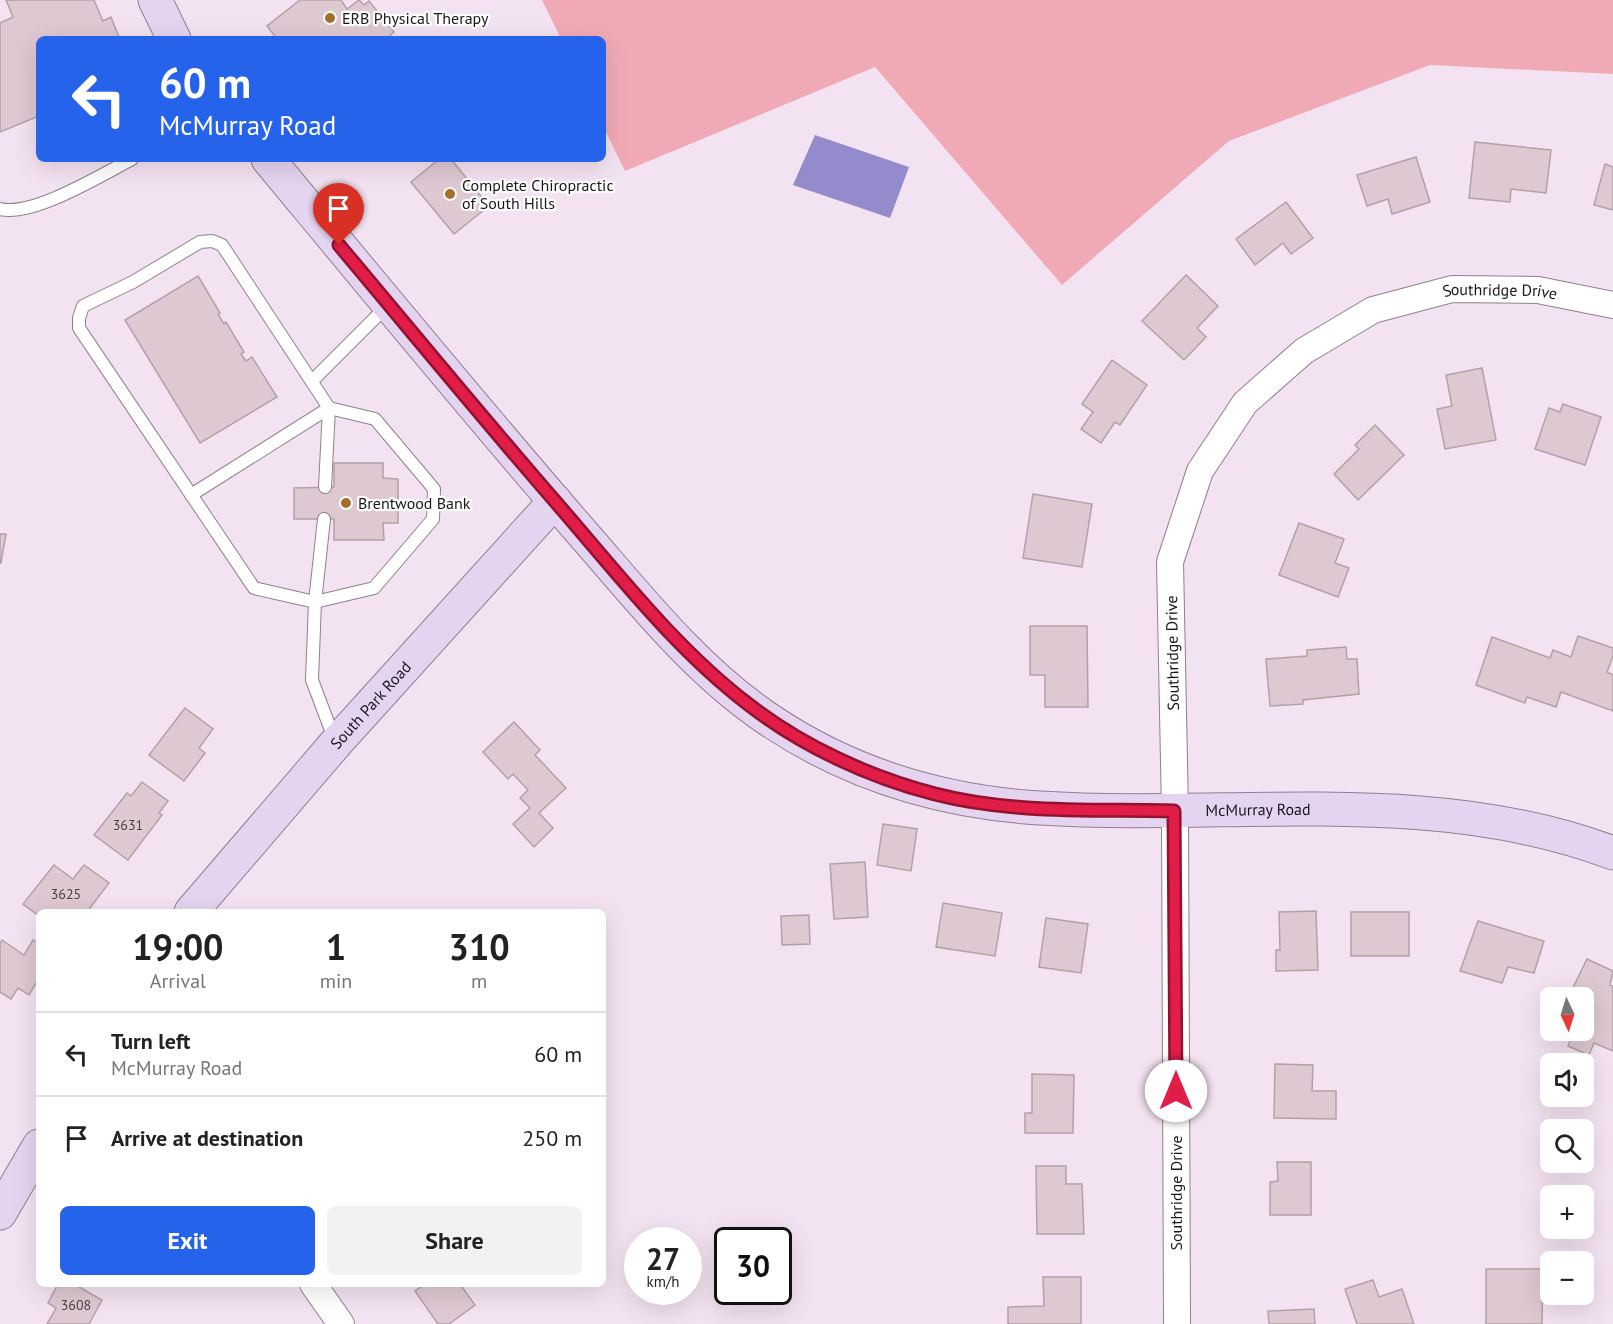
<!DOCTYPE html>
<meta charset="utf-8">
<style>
:root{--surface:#fff;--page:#f2f2f2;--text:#222;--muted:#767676;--line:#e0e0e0;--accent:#2563eb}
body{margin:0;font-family:"PT Sans",sans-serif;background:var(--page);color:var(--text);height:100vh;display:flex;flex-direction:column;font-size:22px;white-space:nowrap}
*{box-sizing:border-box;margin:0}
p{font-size:20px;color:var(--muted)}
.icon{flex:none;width:33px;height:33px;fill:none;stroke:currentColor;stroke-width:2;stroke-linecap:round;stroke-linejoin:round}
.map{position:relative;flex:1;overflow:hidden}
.side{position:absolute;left:36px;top:909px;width:570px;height:378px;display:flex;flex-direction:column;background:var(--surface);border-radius:9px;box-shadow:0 6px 24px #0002}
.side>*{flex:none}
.top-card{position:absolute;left:36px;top:36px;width:570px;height:126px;border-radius:9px;box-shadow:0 6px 24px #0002;background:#2563eb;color:#fff;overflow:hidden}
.needle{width:39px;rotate:176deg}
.controls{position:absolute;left:1540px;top:987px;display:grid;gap:12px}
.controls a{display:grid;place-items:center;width:54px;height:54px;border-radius:9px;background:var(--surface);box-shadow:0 6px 24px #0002;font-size:30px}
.speed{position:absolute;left:624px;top:1227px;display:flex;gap:12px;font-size:30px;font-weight:700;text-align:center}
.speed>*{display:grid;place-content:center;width:78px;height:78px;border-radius:50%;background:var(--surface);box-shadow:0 6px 24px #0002;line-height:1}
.speed small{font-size:15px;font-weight:400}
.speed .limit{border:3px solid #111;border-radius:9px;background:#fff;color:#111}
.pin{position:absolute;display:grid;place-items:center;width:51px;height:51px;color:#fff;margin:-62px -26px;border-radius:50% 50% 50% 0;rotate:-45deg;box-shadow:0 0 6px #0007}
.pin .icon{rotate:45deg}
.me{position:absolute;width:66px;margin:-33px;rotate:0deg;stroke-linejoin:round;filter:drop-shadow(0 0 4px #0008)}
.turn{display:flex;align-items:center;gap:21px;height:126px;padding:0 24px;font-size:27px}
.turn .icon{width:78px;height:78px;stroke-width:2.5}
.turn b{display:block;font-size:42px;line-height:51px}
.eta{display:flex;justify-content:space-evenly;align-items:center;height:102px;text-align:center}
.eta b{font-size:36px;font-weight:800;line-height:42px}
.action{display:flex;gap:12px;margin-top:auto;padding:12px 24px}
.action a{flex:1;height:69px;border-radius:9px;background:var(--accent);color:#fff;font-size:24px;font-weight:800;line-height:69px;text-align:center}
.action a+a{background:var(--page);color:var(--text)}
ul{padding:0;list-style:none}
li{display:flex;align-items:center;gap:18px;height:84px;padding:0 24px;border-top:2px solid var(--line)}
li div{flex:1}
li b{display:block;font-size:22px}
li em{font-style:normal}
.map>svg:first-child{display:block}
.green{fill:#f0aab5}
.water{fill:#938bcc}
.building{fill:#dec8d2;stroke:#b4a0a9;stroke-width:1.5}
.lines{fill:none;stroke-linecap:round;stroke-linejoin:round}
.service-casing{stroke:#8f808d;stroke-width:14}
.minor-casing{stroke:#8f808d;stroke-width:28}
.secondary-casing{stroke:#8f808d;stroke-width:35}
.service{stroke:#fff;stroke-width:12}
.minor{stroke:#fff;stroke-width:26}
.secondary{stroke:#e4d4f0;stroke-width:33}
.route-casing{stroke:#92132f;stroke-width:15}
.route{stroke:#e11d48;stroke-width:10}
.poi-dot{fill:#a56f2a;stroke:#fff;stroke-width:2}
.labels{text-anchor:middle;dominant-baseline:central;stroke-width:4.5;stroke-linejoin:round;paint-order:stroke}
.number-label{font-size:14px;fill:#4c4248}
.poi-label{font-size:16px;fill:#1b151a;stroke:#fff;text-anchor:start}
.street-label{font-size:16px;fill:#1b151a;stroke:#fff}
</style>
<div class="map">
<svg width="1613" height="1324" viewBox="0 0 1613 1324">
<rect width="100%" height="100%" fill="#f3e2f1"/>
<!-- green -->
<path class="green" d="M542,0H1613V74L1430,65L1229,141L1062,285L875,67L625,171L603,126V39H561Z"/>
<!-- water -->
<path class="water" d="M815,135L909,167L890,218L793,185Z"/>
<!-- building -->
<g class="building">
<path d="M6,0H94L103,21L111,17L119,37L115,39H39V116L0,132V23L13,17Z"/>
<path d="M300,0H341L347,9L359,0L364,5L369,1L394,32L386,39H277L267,26Z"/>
<path d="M1475,142L1551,150L1546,193L1511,189L1510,202L1469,198Z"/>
<path d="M1416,157L1430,202L1392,214L1388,199L1367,206L1357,175Z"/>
<path d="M439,159H451L489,206L454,234L411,182Z"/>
<path d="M1605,164L1613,167V210L1594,205Z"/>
<path d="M1286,202L1313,238L1291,254L1283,243L1255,265L1236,239Z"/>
<path d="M1186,275L1218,306L1197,328L1206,337L1184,360L1142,321Z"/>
<path d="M198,276L220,313L218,314L224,324L226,322L244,352L241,354L246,361L252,357L277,397L200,443L125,320Z"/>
<path d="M1112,360L1147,385L1120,425L1115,422L1101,443L1081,429L1093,412L1082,404Z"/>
<path d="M1482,368L1496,440L1445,449L1437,409L1452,406L1446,375Z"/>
<path d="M1563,404L1601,417L1585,465L1535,449L1549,408L1560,412Z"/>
<path d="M1375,425L1404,455L1358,500L1334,474L1359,449L1355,445Z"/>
<path d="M334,463H383V478L398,479V523H383L384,540H334V519H294V488L334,487Z"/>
<path d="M1033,494L1092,504L1082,567L1023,558Z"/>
<path d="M1299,523L1344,539L1335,563L1349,568L1338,597L1279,575Z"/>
<path d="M0,534H6L1,563H0Z"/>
<path d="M1030,626H1087L1088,707H1045V675H1030Z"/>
<path d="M1578,636L1613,648V656L1607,672L1613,675V711L1561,692L1556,707L1527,697L1525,703L1476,685L1492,637L1550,658L1553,650L1571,657Z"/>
<path d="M1346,647L1347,659H1357L1359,694L1303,700V704L1270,706L1266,659L1307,656V650Z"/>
<path d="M185,708L213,729L199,748L205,753L184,781L149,755Z"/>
<path d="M514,722L540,750L535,755L566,788L539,813L553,828L534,847L513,824L530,808L520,798L528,790L513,774L508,779L483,752Z"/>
<path d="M142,782L168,801L159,813L162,815L128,860L94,835L127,793L131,796Z"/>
<path d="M883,824L917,829L911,871L877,865Z"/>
<path d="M865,862L868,917L834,919L830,864Z"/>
<path d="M54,865L73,879L84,865L109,883L87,912H39V916L23,904Z"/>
<path d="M943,903L1002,913L995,956L936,947Z"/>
<path d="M1316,911L1318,970L1276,971V950H1280L1279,912Z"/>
<rect x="1351" y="912" width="58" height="44"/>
<path d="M809,915L810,944L782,945L781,916Z"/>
<path d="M1046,918L1088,924L1081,973L1039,967Z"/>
<path d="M1478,921L1544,941L1534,973L1508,967L1502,983L1460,971Z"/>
<path d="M2,940L24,955L33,940L39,944V978L29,995L18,988L11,999L0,992V944Z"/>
<path d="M1587,959L1613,971L1610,985L1613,987V1051L1594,1043L1589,1055L1568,1046L1574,1032L1570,1030H1584V998H1568Z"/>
<path d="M1275,1064L1313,1065L1312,1091H1336V1119L1274,1118Z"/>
<path d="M1032,1074L1074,1075L1073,1133H1025V1113H1032Z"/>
<path d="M1277,1162H1311V1215H1270V1182L1278,1181Z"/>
<path d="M1036,1166H1066V1184H1082L1084,1234H1037Z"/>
<path d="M1486,1269H1543L1542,1324H1486Z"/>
<path d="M1043,1277H1081V1324H1008V1307L1044,1306Z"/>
<path d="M1373,1280L1379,1297L1402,1289L1414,1324H1357L1345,1289Z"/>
<path d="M58,1284H74L102,1300L89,1324H47L56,1308L48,1303Z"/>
<path d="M421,1284H460L475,1305L449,1324H438L415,1291L422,1286Z"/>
<path d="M1314,1309L1315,1324H1269L1268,1311Z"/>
</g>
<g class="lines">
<!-- service casing -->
<g class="service-casing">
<g id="service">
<path d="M0,209C33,217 101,175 132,159"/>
<path d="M312,381L387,306"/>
<path d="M325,487L329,408L222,245L212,241L200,242L133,282L83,306L79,318V328L254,588L315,602L312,680L335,741"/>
<path d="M191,495L329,408L375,419L434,489L433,519L374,588L315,602L324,519"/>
</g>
</g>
<!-- minor casing -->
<g class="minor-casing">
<g id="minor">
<path d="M313,1284L341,1324"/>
<path id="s1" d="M1177,1324L1175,811L1170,562L1200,471L1245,403L1304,351L1373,310L1452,289L1538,290L1613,305"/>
</g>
</g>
<!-- secondary casing -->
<g class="secondary-casing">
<g id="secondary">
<path d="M155,0L174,39"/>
<path id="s2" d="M268,159C370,282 472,406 577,527C635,593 692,667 765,717C848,774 941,802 1040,808C1230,820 1431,784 1613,853"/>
<path id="s3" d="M191,912L336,743L555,501"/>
<path d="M0,1213L39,1146"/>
</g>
</g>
<!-- service -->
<use href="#service" class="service"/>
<!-- minor -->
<use href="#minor" class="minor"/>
<!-- secondary -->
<use href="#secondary" class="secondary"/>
</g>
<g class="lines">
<!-- route casing -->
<g class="route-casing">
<path id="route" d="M339,245C413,333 485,421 560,507C619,575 676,649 748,704C802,746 869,777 935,794C1012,814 1095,809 1174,811L1176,1091"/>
</g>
<!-- route -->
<use href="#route" class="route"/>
</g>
<!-- markers -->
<g class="poi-dot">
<circle cx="330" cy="18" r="6"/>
<circle cx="450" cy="194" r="6"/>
<circle cx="346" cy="503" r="6"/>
</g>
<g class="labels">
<!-- number labels -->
<g class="number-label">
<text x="128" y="825">3631</text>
<text x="66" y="894">3625</text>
<text x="76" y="1305">3608</text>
</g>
<!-- poi labels -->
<g class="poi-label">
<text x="342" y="18">ERB Physical Therapy</text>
<text x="462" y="185">Complete Chiropractic<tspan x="462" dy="18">of South Hills</tspan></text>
<text x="358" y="503">Brentwood Bank</text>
</g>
<!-- street labels -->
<g class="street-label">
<text stroke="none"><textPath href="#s1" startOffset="1228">Southridge Drive</textPath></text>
<text transform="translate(1172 653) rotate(-91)">Southridge Drive</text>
<text stroke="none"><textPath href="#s3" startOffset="274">South Park Road</textPath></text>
<text stroke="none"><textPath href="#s2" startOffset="1260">McMurray Road</textPath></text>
<text transform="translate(1176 1193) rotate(-90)">Southridge Drive</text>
</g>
</g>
</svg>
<div class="controls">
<a><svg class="needle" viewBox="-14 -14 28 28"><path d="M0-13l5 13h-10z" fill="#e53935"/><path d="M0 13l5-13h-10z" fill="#767676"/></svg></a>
<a><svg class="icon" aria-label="sound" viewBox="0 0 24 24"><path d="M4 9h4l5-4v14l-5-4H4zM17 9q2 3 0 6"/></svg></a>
<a><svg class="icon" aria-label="search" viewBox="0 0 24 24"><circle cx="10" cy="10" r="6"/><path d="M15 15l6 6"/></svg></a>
<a>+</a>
<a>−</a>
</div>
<div class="speed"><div>27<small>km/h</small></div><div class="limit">30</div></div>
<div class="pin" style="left:339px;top:245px;background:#d93025"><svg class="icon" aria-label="arrive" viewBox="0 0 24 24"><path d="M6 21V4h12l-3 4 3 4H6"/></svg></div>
<svg class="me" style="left:1176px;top:1091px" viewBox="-20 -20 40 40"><circle r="19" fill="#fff"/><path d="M0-13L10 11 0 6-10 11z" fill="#e11d48"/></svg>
<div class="top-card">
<div class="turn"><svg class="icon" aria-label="left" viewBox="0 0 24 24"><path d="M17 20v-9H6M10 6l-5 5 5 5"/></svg><div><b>60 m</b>McMurray Road</div></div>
</div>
<section class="side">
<div class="eta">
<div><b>19:00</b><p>Arrival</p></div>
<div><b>1</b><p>min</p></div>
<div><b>310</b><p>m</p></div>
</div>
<ul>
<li><svg class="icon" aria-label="left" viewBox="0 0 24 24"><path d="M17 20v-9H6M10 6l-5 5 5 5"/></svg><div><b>Turn left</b><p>McMurray Road</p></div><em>60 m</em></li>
<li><svg class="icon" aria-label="arrive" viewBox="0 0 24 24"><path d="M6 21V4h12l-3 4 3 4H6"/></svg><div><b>Arrive at destination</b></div><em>250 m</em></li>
</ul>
<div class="action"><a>Exit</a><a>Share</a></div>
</section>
</div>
